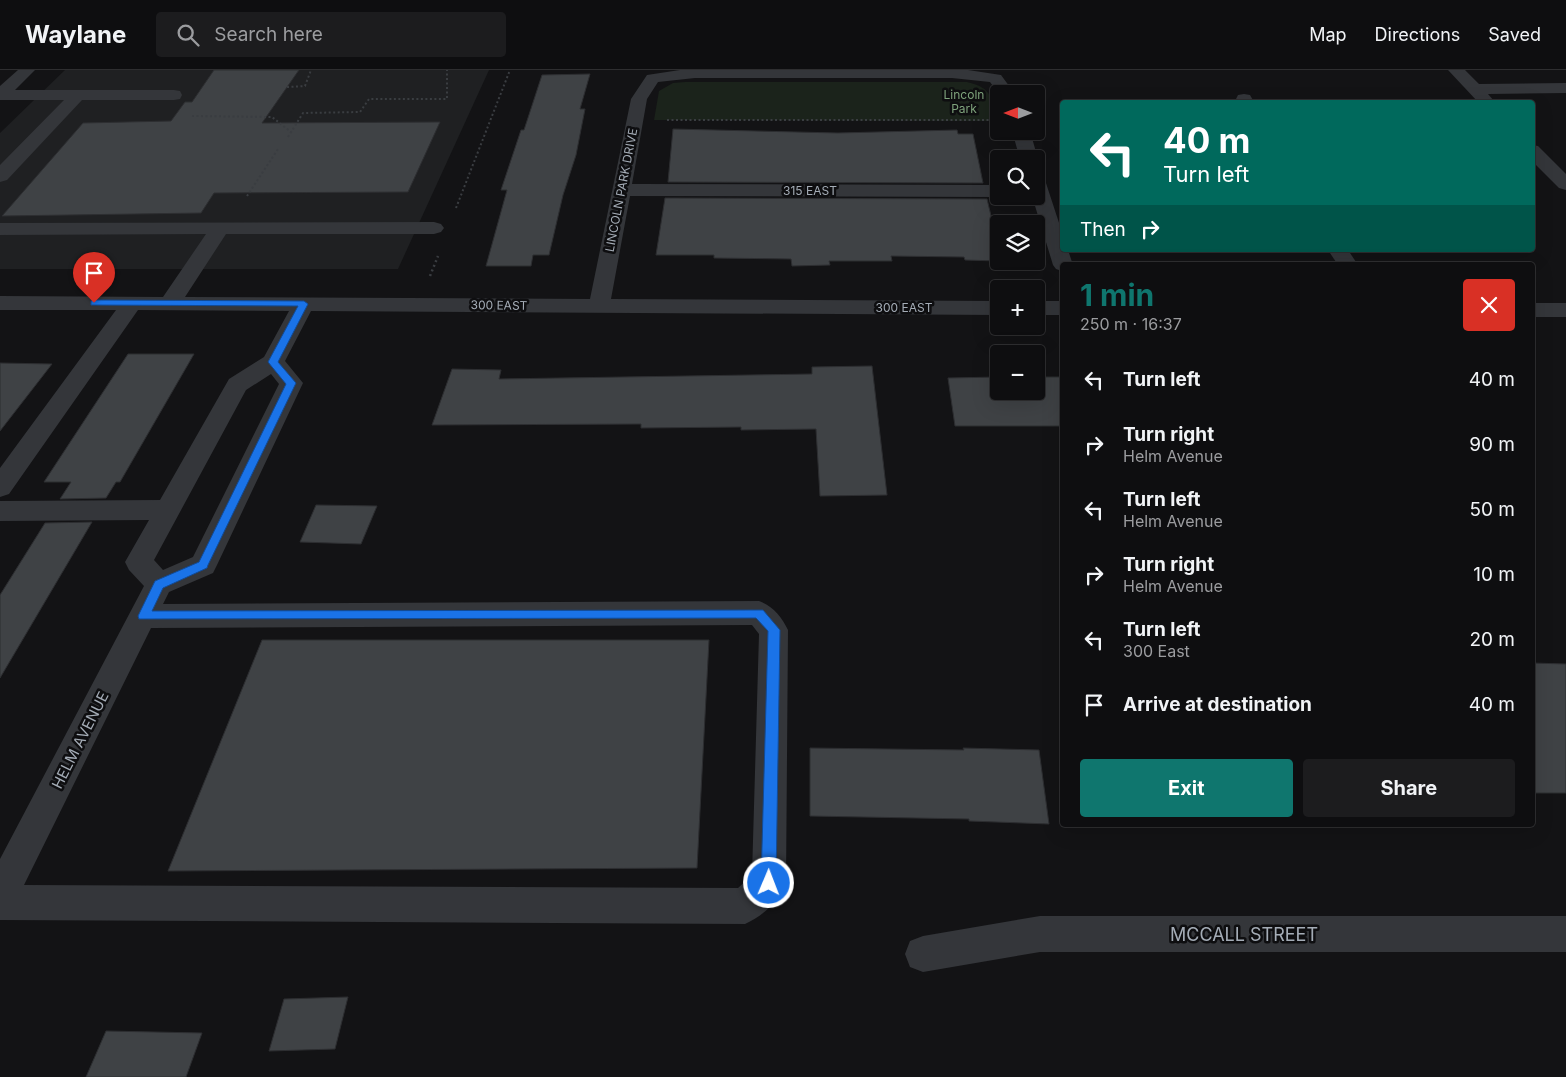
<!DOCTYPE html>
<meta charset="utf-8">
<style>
:root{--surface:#0e0e10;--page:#1c1c1e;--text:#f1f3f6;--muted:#9b9c9f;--line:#2e2e30;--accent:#0f766e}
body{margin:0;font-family:Inter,sans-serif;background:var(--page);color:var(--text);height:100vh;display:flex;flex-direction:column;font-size:19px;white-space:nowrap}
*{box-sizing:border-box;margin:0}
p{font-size:16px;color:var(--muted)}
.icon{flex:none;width:28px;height:28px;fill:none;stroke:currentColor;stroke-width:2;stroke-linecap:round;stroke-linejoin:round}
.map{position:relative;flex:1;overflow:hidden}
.drawer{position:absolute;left:1060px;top:192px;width:475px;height:565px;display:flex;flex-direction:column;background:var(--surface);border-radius:5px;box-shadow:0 5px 20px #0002,0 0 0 1px var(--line)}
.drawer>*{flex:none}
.hud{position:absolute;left:1060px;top:30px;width:475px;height:152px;border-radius:5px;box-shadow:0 5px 20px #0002,0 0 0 1px var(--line);background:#00695c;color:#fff;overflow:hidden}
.needle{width:32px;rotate:270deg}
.controls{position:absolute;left:990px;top:15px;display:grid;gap:10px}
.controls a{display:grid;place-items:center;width:55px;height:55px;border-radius:5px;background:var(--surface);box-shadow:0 5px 20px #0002,0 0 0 1px var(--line);font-size:25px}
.pin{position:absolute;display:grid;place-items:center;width:42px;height:42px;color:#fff;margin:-51px -21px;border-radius:50% 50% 50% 0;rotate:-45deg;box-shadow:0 0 5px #0007}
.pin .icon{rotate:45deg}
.me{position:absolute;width:55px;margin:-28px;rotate:1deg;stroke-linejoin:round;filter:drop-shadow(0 0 4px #0008)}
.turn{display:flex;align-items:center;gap:18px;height:105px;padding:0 20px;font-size:22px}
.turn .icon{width:65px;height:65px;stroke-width:2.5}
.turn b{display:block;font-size:35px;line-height:42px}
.then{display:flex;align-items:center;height:48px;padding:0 20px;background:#0003;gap:10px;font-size:19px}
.round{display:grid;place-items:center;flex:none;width:52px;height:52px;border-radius:5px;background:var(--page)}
.summary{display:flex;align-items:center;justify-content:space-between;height:85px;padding:0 20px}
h1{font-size:30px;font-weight:700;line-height:38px;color:var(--accent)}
.action{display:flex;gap:10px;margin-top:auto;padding:10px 20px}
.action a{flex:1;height:58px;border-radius:5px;background:var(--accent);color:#fff;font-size:20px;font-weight:700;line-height:58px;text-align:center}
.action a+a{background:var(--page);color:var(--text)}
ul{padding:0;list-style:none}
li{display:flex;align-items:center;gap:15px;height:65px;padding:0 20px}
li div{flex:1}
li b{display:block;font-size:19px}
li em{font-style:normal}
header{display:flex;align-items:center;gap:30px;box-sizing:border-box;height:70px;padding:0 25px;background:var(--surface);border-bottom:1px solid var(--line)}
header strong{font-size:24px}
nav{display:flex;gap:28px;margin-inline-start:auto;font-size:18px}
.search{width:350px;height:45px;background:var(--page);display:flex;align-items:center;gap:12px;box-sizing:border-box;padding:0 18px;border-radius:5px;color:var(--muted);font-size:19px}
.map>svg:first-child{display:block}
.built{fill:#1f2022}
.green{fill:#1b231b}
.building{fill:#3f4245;stroke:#2d2e31}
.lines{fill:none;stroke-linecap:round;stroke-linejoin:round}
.path-far1{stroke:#3a3d41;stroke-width:2;stroke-dasharray:2 2.5;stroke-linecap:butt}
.path{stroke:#3a3d41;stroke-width:2.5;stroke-dasharray:2 3;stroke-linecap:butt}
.minor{fill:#34363a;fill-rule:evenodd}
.route{fill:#1a73e8;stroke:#114b97}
.labels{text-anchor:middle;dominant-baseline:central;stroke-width:5;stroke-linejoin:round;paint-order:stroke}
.far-park-label{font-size:12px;fill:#7ea27b;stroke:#0e0e10}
.far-street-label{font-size:12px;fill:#a4acb6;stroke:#0e0e10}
.street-label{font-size:15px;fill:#a4acb6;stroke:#0e0e10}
.near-street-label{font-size:18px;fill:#a4acb6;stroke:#0e0e10}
</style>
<header>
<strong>Waylane</strong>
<div class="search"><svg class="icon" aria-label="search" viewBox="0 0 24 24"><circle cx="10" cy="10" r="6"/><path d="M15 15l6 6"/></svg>Search here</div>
<nav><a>Map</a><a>Directions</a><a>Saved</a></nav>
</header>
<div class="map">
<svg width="1566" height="1007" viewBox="0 0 1566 1007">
<rect width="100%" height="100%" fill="#131315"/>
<!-- built -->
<path class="built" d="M65,0H489L398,199H0V63Z"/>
<!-- green -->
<path class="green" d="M685,12H967C993,18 991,28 998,51L654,50L659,21L673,13Z"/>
<!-- building -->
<g class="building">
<path d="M214,0H299L262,53L440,52L408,122L214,123L201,143L2,146L83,53L171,51L185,32H192Z"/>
<path d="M590,4L580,39H585L576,85L563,125L549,185H533L531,196H486L507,120H501L521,60H524L542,5Z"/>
<path d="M673,59L838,63L957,60L958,64H973L983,113L668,112Z"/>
<path d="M665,128L987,129L992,150H999V191L965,190L964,187L891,186L892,191H829L830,195L792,196L791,189L714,188V185H656Z"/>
<path d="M128,284H194L120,412H116L106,428L60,429L71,412H44Z"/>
<path d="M0,293L52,294L0,361Z"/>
<path d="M872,296L887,425L820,426L816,359L741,360V357L641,358V354L432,355L452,299L501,300L499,309L812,304V297Z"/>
<path d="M999,307V321H1036V307H1062V356H955L948,308Z"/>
<path d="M316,435L377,436L361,474L300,472Z"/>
<path d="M92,452L0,608V525L45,453Z"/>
<path d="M262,570H709L697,798L168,801Z"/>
<path d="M1532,593L1566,594V723H1532Z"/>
<path d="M810,678L964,680L963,678L1039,680L1049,754L969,751V749L810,746Z"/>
<path d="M348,927L335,979L269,981L284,929Z"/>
<path d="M106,961L202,963L186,1007H86Z"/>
</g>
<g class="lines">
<!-- path-far1 -->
<g class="path-far1">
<path d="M287,17L305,16L311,0"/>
<path d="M192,46L272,47L291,62"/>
<path d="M667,50H993"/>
<path d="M288,67L303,43L360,42L369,29H447V0"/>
<path d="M247,126L278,79"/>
<path d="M456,138L510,0"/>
</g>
<!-- path -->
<path class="path" d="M430,206L438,186"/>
<!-- minor -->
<g class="minor">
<path d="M18,0H35L15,20H174L180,21L182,25L180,29L174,30H82L7,110L0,112V95L64,30H0V16Z"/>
<path d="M680,0H968L1001,5L1015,24H999L990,12L952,8H695L658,12L647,29L632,114L999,115V126H1001L999,127L630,126L611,229L999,231V245L311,241L285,291L303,313L217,495L213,503L169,522L163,534L759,531C773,536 782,547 788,560L786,813C779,831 763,846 745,854L0,850V789L144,516L129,500L125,492L149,450L0,451V431L160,430L229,309L264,287L289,241L138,240L9,424L0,427V398L116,240H0V226L163,227L206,164L0,165V153L434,152L441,154L444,158L441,162L434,164H226L185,227L590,229L631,29L647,5ZM271,304L279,314L193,487L163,500L154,490L246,320ZM752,555L759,564L752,805L738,818L24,815L151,558Z"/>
<path d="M1448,0H1465L1479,14L1566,13V23L1488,24L1494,31L1493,32H1478Z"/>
<path d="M1244,24L1250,25L1254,32H1238L1236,29L1238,25Z"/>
<path d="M1012,61H1030L1038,89L1036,92V89H1020Z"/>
<path d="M1532,75L1538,76L1566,104V120L1559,118L1532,91Z"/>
<path d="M1036,105L1043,106L1045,110L1062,162V180H1068L1073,195H1062V201L1056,199L1053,195L1032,126H1036Z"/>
<path d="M1328,180H1348L1358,195H1338Z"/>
<rect x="1036" y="231" width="26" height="14"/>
<rect x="1532" y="233" width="34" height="14"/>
<path d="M1040,846H1566V882H1040L923,902L910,897L905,884L910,871L923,866Z"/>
</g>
</g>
<!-- route -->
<path class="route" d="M94,230L304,231L308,234L278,292L296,313L208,495L207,498L163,518L152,541L763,540L780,560L776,813L774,818L769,820L764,818L761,813L768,561L756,548L139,549L138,546L155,511L199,492L286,314L268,292L298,236L91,235V231Z"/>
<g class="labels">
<!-- far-park labels -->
<g class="far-park-label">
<text x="964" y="24">Lincoln<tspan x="964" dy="14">Park</tspan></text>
</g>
<!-- far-street labels -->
<g class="far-street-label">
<text transform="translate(621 120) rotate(-79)">LINCOLN PARK DRIVE</text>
<text x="810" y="120">315 EAST</text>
<text transform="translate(499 235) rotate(1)">300 EAST</text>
<text x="904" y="237">300 EAST</text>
</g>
<!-- street labels -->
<g class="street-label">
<text transform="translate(80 670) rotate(-63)">HELM AVENUE</text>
</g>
<!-- near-street labels -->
<g class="near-street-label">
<text x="1244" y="864">MCCALL STREET</text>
</g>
</g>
</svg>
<div class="controls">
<a><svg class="needle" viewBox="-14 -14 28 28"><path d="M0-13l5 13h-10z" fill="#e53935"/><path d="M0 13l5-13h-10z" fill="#9b9c9f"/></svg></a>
<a><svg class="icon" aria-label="search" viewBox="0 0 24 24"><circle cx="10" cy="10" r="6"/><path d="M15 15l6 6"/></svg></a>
<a><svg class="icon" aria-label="layers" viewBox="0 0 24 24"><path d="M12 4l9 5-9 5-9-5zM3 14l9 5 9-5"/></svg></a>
<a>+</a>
<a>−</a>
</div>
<div class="pin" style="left:94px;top:233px;background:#d93025"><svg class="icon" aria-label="arrive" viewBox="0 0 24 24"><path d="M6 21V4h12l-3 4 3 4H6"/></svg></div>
<svg class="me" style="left:769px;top:813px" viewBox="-20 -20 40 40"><circle r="17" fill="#1a73e8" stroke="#fff" stroke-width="3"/><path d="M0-11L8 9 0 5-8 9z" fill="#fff"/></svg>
<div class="hud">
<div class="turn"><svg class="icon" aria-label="left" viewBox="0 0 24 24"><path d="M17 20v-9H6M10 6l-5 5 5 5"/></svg><div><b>40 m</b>Turn left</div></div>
<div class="then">Then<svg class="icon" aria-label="right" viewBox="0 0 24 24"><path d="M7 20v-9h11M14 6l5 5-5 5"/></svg></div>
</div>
<section class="drawer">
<div class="summary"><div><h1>1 min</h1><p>250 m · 16:37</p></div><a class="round" style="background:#d93025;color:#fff"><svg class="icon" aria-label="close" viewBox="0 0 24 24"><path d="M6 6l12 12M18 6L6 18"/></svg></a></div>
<ul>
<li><svg class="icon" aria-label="left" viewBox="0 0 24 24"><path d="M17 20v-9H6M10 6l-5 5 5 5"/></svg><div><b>Turn left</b></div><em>40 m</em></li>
<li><svg class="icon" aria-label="right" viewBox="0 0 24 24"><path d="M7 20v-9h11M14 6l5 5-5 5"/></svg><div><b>Turn right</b><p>Helm Avenue</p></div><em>90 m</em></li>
<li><svg class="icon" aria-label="left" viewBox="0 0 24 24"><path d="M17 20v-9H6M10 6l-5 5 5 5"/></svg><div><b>Turn left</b><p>Helm Avenue</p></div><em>50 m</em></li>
<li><svg class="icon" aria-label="right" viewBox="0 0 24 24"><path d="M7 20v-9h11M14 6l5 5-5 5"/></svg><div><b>Turn right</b><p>Helm Avenue</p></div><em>10 m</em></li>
<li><svg class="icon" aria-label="left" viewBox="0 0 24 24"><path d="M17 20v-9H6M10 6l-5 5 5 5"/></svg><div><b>Turn left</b><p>300 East</p></div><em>20 m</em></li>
<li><svg class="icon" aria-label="arrive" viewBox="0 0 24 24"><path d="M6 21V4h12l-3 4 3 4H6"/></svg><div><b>Arrive at destination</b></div><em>40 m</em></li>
</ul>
<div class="action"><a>Exit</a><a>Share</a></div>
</section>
</div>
